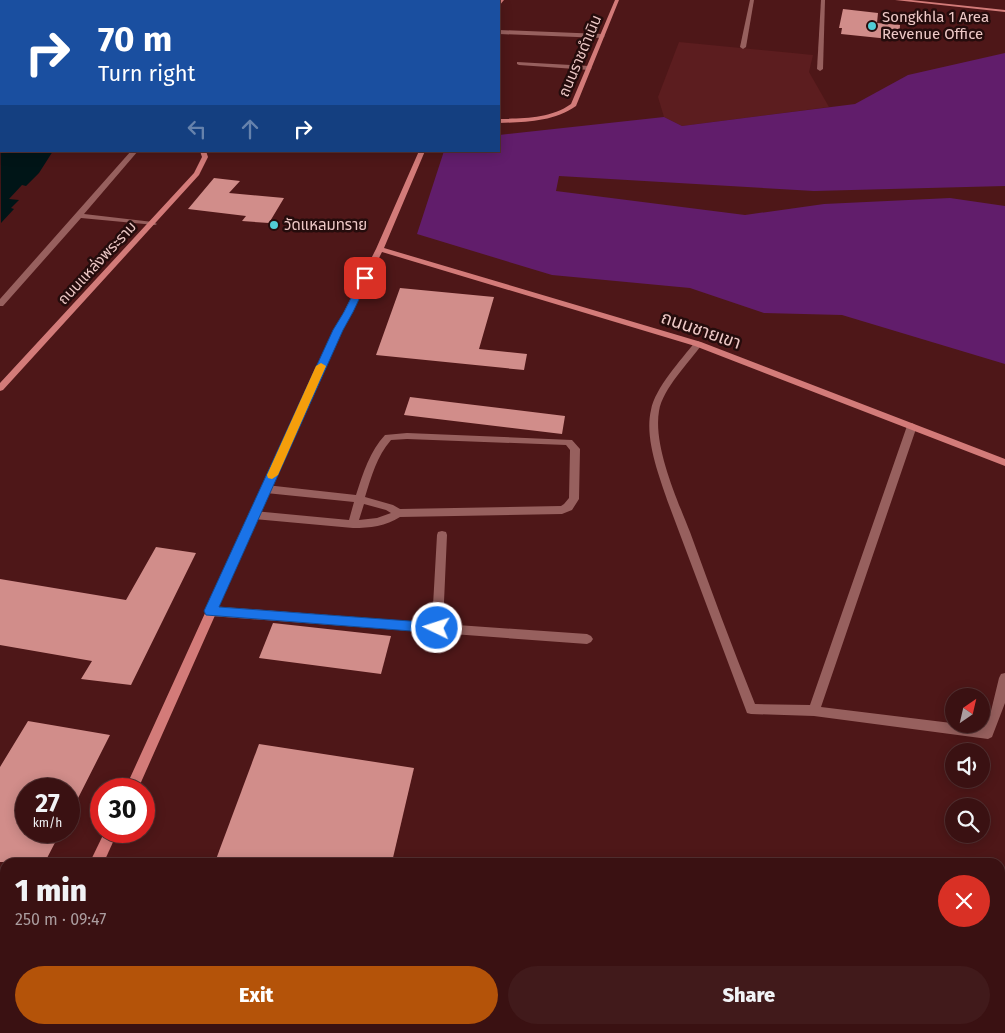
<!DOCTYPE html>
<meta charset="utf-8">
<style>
:root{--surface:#3a1112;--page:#411a1b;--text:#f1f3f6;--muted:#ab9d9f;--line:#543132;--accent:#b45309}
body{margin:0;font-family:"Fira Sans","Noto Sans Thai",sans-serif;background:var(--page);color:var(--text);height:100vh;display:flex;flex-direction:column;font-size:19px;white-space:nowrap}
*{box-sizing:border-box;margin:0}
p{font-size:16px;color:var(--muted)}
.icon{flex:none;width:28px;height:28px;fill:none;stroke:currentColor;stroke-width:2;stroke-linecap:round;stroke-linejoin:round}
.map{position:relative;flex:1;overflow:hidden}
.sheet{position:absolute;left:0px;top:858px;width:1005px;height:176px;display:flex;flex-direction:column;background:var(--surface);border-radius:15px 15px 0 0;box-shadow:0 2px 12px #0003,0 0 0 1px var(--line)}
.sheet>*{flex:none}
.hud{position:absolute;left:0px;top:0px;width:500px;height:152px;box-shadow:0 2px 12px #0003,0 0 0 1px var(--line);background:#1a4fa0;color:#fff;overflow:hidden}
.needle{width:32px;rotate:34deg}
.fabs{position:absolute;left:945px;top:688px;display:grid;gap:10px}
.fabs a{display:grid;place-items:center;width:45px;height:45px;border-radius:50%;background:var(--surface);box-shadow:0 2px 12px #0003,0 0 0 1px var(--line);font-size:25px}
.speed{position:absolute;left:15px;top:778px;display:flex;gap:10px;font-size:25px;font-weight:700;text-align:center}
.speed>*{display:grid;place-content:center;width:65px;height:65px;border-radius:50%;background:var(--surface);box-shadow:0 2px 12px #0003,0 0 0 1px var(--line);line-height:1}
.speed small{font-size:12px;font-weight:400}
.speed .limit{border:8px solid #d22;background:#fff;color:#111}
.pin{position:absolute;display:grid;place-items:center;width:42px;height:42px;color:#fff;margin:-21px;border-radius:10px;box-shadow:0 2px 8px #0006}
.me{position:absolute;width:55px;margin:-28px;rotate:274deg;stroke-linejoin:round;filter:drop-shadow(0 0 4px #0008)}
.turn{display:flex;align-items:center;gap:18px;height:105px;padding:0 15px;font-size:22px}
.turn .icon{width:65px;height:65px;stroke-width:2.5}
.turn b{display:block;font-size:35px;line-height:42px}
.lanes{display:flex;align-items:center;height:48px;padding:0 15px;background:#0003;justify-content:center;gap:25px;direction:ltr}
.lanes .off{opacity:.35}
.round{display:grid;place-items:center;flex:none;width:52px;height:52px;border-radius:26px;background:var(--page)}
.headline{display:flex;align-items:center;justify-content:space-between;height:85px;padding:0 15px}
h1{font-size:30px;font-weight:800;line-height:38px}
.cta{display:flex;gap:10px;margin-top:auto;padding:10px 15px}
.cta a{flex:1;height:58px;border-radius:30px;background:var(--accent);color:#fff;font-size:20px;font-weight:800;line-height:58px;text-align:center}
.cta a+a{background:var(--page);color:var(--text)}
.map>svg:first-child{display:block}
.built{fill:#5c1d1f}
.green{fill:#611d6b}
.water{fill:#001517}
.building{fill:#d18d8a}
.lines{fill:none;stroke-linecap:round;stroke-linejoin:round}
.street{fill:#97605e;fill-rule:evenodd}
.secondary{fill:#d37b79;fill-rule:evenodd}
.route{fill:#1a73e8;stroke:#114b97}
.slow{fill:#f59e0b}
.poi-dot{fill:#51ccd5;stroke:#250c0c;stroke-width:2}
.labels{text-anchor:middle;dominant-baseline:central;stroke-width:5;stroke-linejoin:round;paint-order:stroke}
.far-poi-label{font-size:15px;fill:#eec9c7;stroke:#250c0c;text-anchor:start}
.far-street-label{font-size:15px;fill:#eec9c7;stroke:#250c0c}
.street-label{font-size:18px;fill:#eec9c7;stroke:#250c0c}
</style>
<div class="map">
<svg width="1005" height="1033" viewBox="0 0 1005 1033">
<rect width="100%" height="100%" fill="#4e1718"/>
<!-- built -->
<path class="built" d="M679,42L813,55L809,72L829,107L682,126L664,117L658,97Z"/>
<!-- green -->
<path class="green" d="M1005,53V186L814,191L559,176L556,191L745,215L824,204L950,198L1005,206V364L842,315L764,313L690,288L552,275L417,234L444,151H499V135L664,117L682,126L855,104L908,75Z"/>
<!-- water -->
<path class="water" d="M0,0H169L1,1V151H53L39,173L26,186L22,185L9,199L19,200L11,208L14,209L1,223Z"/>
<!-- building -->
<g class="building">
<path d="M843,9L878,13L877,23L900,25L899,40L841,34L842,28H839Z"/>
<path d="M214,178L240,181L229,193L284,198L269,223L242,221L246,216L188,209Z"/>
<path d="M400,288L494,297L479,349L527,354L524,370L376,355Z"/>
<path d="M410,397L450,402L565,416L562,434L404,415Z"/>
<path d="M156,547L196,553L131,685L81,679L92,661L0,645V579L126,600Z"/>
<path d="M273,623L391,636L381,674L259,658Z"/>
<path d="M28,721L110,735L69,816V789H26V831H61L45,862H0V767Z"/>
<path d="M259,744L414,768L392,862H215Z"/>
</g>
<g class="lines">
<!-- street -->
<g class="street">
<path d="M750,0H754L746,47L743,49L740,47Z"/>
<path d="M821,0H825L823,69L820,71L817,69Z"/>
<path d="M499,30L602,34L605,36L602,38L499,34Z"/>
<path d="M517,62L589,66L592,68L589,70L519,65L517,64Z"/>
<path d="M131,151H138L84,214L153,222L157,224L155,225L81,218L3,306H0V299Z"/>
<path d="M698,341L702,344C689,363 663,388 659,411C653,446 677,499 690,532C711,590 732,647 755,704L810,705L907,426L912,423L917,426L821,707L984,727L991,711L999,678L1001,674L1005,673V703L992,737L988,739L814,716L751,714L747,713L669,505C660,478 644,439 651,410C655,388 681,360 695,342Z"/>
<path d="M407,433L572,440L580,449L579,499L572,510L562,514L400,517C386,526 370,528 353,528L254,519L249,515L254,511L349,520L354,502L266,493L261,489L266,485L356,495C363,473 370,451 385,435ZM407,439L566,445L570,450L569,498L564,504L561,506L400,509L393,505L365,497C371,477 377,456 391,440ZM364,504L386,510L391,513L377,518L359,520Z"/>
<path d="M442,531L446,532L447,535L443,624L587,634L591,636L593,639L591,642L587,644L210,616L206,614L205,611L206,608L210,606L432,623L437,535L438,532Z"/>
</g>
<!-- secondary -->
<g class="secondary">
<path d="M500,0H504L499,6Z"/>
<path d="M615,0H619L576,106C553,122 525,122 499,123V119C524,118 550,119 571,104Z"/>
<path d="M895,0H911L1005,10V12Z"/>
<path d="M200,151H206L208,157L199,175L3,390L0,391V383L194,173L202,157Z"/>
<path d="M419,151H425L384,248L701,342L1005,459V466L695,346L382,252L335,345L138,789H125L327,345L376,249Z"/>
<path d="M105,831H118L104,862H90Z"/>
<path d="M15,1029H31L29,1033H13Z"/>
</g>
</g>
<!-- route -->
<path class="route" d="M365,275L369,278L353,312L343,330L219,607L437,623L441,624L443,628L441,632L437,633L206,615L204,611L333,330L344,312L361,278Z"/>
<!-- slow -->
<path class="slow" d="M321,363L326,366L278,475L272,479L268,478L267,475L316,366Z"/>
<!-- markers -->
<g class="poi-dot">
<circle cx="872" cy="26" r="5"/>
<circle cx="274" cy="225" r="5"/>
</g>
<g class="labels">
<!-- far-poi labels -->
<g class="far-poi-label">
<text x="882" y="17">Songkhla 1 Area<tspan x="882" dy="17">Revenue Office</tspan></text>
<text x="284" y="225">วัดแหลมทราย</text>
</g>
<!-- far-street labels -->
<g class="far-street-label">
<text transform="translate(580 56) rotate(-67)">ถนนราชดำเนิน</text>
<text transform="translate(97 263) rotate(-47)">ถนนแหล่งพระราม</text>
</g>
<!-- street labels -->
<g class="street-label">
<text transform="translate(701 330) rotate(19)">ถนนชายเขา</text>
</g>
</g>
</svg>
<div class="fabs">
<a><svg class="needle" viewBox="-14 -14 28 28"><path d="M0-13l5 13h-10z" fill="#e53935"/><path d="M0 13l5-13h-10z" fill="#ab9d9f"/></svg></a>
<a><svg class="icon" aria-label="sound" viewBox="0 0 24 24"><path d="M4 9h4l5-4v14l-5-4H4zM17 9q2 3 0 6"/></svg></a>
<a><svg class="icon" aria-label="search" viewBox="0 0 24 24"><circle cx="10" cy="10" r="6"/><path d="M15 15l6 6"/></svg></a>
</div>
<div class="speed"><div>27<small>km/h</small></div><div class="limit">30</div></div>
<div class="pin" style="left:365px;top:278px;background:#d93025"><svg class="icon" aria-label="arrive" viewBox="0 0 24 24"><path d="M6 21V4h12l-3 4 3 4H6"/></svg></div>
<svg class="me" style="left:437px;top:628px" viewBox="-20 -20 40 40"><circle r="17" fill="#1a73e8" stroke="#fff" stroke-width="3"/><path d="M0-11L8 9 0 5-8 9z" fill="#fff"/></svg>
<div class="hud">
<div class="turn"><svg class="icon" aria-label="right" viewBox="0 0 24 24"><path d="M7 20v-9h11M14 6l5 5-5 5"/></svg><div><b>70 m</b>Turn right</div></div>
<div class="lanes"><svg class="icon off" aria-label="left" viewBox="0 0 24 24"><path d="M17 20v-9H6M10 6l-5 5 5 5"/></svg><svg class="icon off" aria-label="ahead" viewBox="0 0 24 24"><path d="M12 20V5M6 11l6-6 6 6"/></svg><svg class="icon" aria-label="right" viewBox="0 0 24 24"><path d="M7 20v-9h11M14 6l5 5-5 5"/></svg></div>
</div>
<section class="sheet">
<div class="headline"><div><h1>1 min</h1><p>250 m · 09:47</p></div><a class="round" style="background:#d93025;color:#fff"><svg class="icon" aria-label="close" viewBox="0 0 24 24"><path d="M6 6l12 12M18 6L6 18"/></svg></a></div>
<div class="cta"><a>Exit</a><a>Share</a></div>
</section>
</div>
